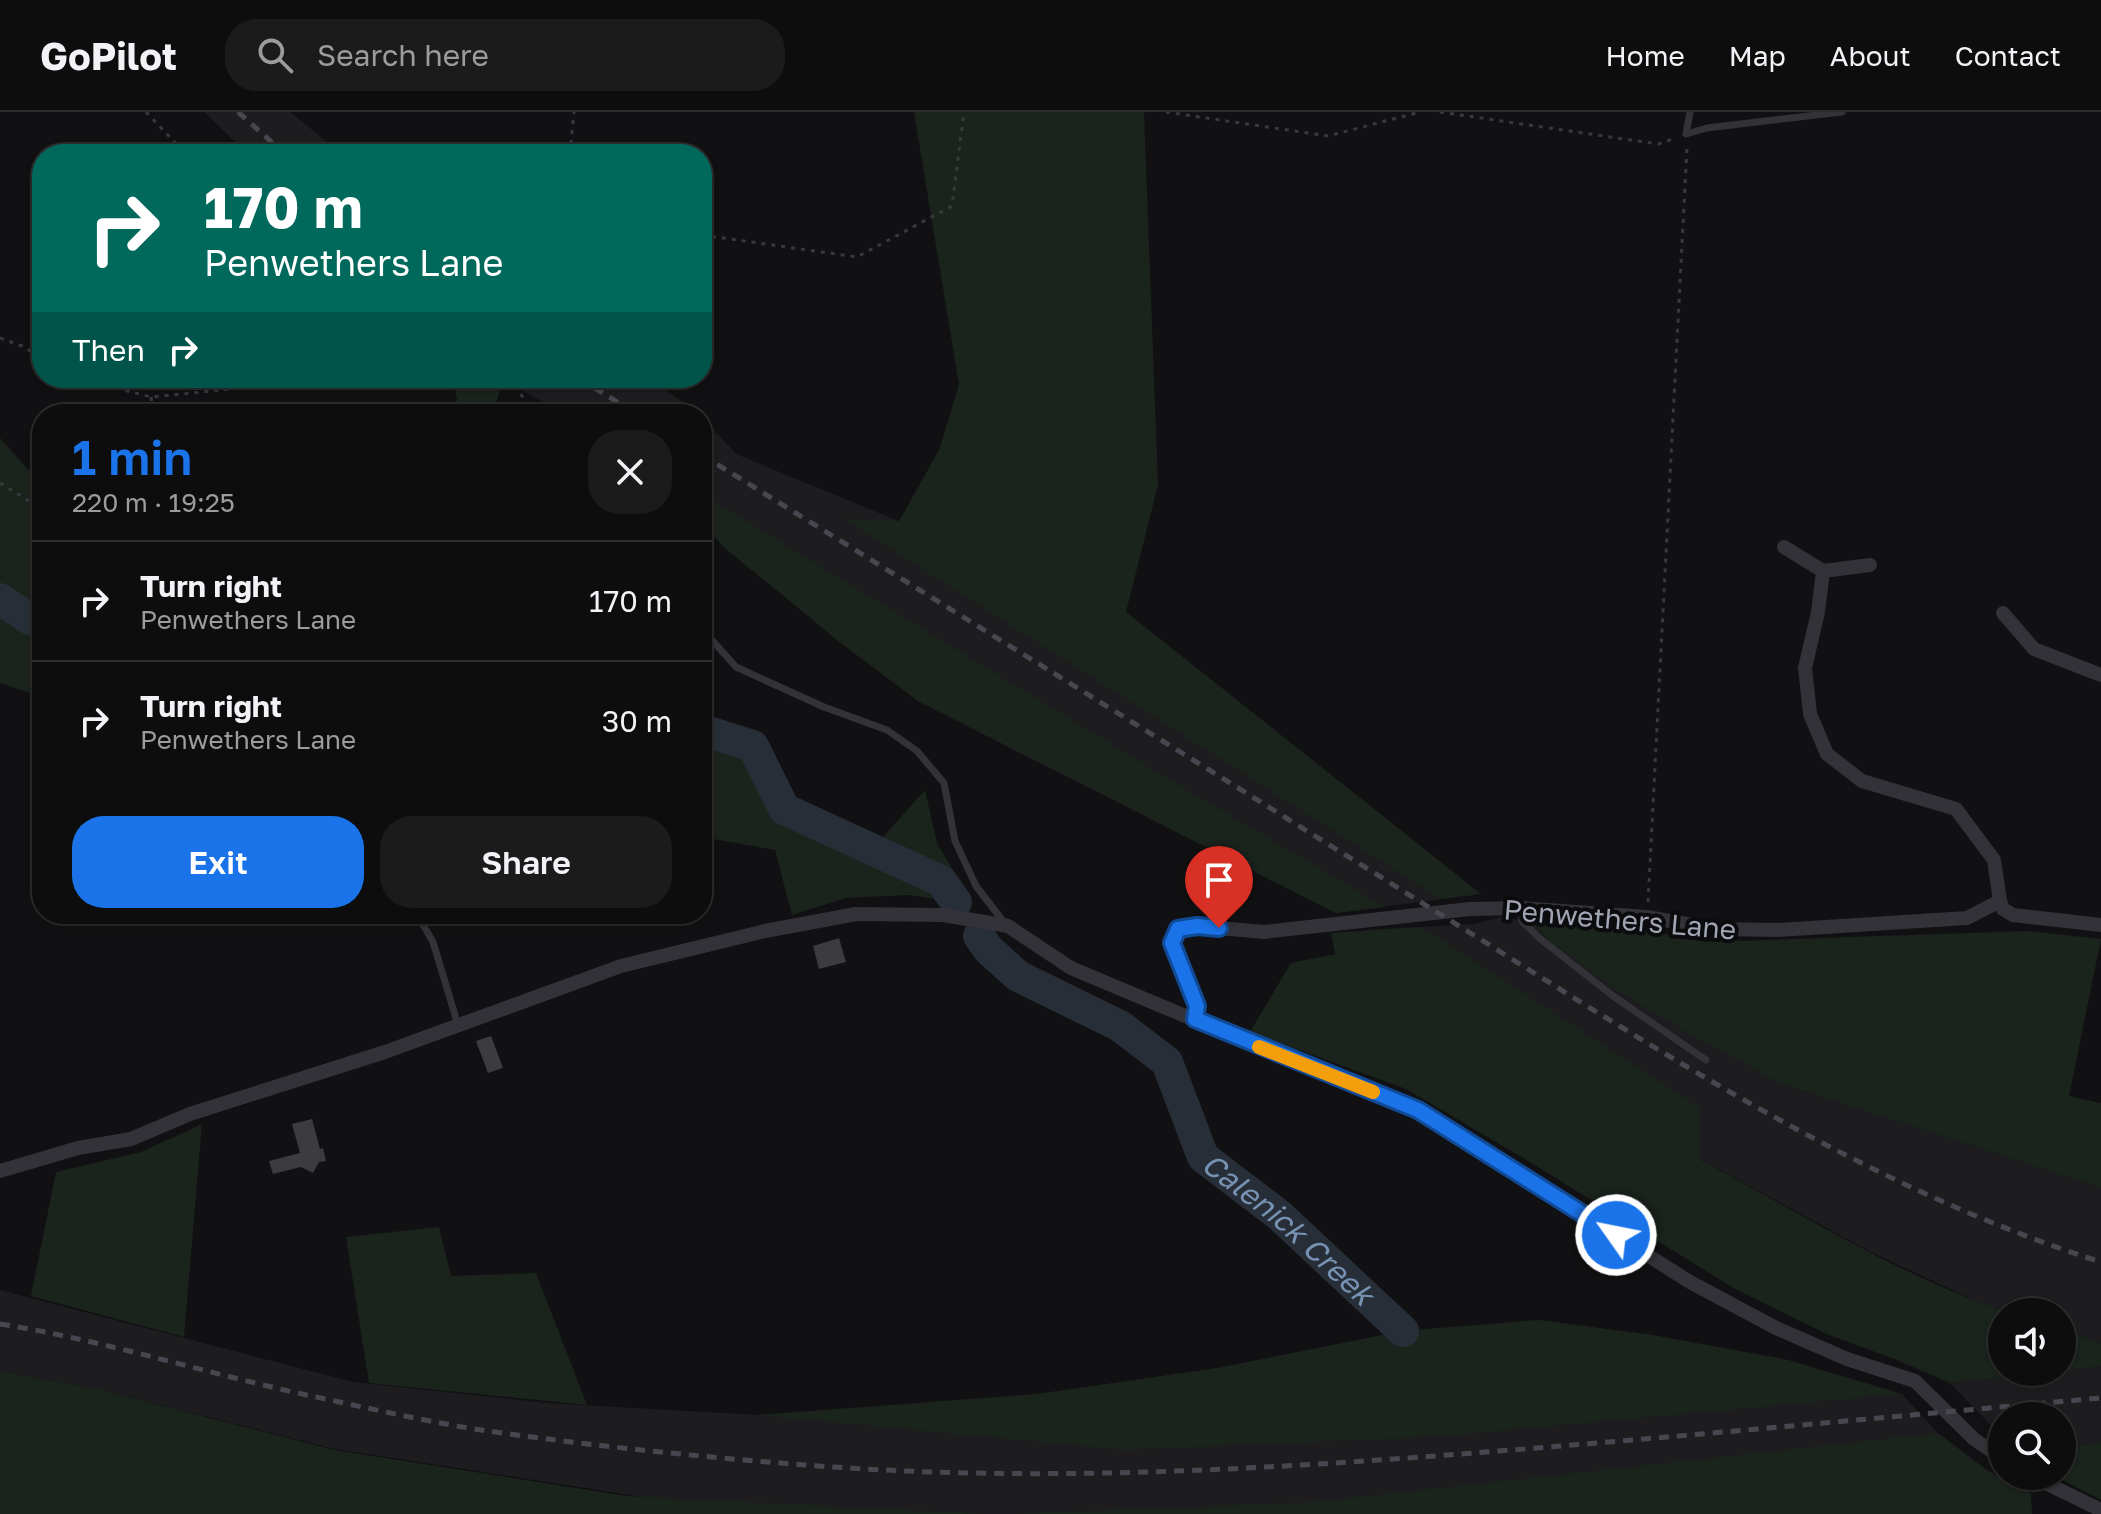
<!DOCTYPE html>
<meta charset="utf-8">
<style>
:root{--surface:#0d0d0e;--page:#1b1b1c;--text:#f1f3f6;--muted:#9a9c9e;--line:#2d2d2e;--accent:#1a73e8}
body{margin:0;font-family:"Golos Text",sans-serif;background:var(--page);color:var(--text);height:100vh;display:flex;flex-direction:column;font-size:30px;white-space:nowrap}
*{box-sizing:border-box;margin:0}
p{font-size:26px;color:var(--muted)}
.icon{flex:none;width:44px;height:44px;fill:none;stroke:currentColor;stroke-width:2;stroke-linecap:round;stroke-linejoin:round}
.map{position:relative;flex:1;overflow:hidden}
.sheet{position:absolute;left:32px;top:292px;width:680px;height:520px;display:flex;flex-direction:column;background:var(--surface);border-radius:32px;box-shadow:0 2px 6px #0004,0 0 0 2px var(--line)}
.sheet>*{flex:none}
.banner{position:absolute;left:32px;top:32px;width:680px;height:244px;border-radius:32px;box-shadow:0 2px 6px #0004,0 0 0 2px var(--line);background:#00695c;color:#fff;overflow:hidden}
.buttons{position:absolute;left:1988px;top:1186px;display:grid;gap:16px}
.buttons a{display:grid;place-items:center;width:88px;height:88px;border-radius:50%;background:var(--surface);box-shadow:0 2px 6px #0004,0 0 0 2px var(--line);font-size:40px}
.pin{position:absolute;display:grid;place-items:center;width:68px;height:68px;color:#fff;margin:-82px -34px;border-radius:50% 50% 50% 0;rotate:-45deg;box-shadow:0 0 8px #0007}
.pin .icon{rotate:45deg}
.me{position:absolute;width:88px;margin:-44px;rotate:303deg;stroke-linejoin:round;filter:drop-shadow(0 0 6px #0008)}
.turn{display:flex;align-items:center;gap:28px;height:168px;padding:0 40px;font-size:36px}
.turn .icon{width:104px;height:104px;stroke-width:2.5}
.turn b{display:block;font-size:56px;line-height:68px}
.then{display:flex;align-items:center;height:76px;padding:0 40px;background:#0003;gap:16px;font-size:30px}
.round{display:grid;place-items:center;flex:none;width:84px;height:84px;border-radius:32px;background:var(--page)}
.headline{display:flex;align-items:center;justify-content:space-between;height:136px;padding:0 40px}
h1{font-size:48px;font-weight:600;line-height:60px;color:var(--accent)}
.primary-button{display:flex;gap:16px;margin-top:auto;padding:16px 40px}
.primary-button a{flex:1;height:92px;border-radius:32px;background:var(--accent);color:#fff;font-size:32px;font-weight:600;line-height:92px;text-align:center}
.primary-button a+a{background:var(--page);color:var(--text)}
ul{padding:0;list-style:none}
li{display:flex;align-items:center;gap:24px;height:120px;padding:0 40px;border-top:2px solid var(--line)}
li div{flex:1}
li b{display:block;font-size:30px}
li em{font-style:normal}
header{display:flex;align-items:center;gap:48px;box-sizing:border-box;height:112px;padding:0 40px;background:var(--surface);border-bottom:2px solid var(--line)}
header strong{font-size:38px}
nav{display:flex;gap:44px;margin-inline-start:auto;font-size:28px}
.search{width:560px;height:72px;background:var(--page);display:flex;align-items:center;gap:20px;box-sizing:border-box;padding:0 28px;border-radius:32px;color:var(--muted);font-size:30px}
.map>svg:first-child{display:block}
.built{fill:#1d1d20}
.green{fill:#1b231d}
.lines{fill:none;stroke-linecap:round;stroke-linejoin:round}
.river{stroke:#272e37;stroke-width:32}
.building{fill:#3b3b40}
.path{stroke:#38393f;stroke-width:3;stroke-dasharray:4 6;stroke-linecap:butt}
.service{stroke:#323238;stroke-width:7}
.minor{stroke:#323238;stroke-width:14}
.rail{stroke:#47484f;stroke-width:5;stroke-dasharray:10 8;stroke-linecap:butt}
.route-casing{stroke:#114b97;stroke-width:20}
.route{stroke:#1a73e8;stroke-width:14}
.slow{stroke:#f59e0b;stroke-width:14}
.labels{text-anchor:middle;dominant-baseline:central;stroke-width:8;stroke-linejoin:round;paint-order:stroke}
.street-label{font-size:28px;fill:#a2a6b4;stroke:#0c0c0e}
.water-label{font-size:30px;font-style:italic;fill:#7691b2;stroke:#0c0c0e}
</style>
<header>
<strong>GoPilot</strong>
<div class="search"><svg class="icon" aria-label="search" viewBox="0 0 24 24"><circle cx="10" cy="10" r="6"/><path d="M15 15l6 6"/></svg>Search here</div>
<nav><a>Home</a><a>Map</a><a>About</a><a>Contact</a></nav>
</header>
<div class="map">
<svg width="2101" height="1402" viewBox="0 0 2101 1402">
<rect width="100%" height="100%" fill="#111113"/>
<!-- built -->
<g class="built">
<path d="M204,0H290L342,42H248Z"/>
<path d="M501,266H648L700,302H564Z"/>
<path d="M702,305L736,342L930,422L1013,410L1481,782L1336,801L918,589L841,531L725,436L702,411Z"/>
<path d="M1501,805L1533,810L1548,828L1783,972L2101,1076V1231L2062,1218V1200H2007L1980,1191L1869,1139L1590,987L1364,818L1474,812Z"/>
<path d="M0,1178L353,1270L547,1291L758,1303L1037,1282L1218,1256L1403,1219L1538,1208L1652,1223L1788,1248L1902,1282L1938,1321L1985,1357L1861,1402H752L335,1337L102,1278L0,1259Z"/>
<path d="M2101,1254V1330L2062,1336V1304H2002V1325L1950,1271Z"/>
</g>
<!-- green -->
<g class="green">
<path d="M914,0H1144L1158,373L1126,500L1481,782L1441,787L844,407L899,409L939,338L959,273Z"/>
<path d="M453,266L503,267L493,302H442L457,288Z"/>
<path d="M0,326L42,373V585L0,571Z"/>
<path d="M702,382L1162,663L1385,795L1336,801L918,589L841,531L725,436L702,411Z"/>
<path d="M702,604L748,618L770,656L797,687L883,725L925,678L937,731L969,785L956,790L909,783L846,786L792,803L775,738L702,725Z"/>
<path d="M238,802H330L335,806L290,807L257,812Z"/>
<path d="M1533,810L1629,815L1706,830L2028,819L2101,827L2069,984L2101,991V1076L1783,972L1700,928L1618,879L1548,828Z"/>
<path d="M1422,815L1700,996L1701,1048C1798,1100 1904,1166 2007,1200H2002V1260H2051L1950,1271L1897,1248L1829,1223L1735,1177L1525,1047L1406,977L1250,920L1291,851L1335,842L1331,821Z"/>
<path d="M202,1012L184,1225L31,1184L56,1060L141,1040Z"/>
<path d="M439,1115L451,1164L536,1161L587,1293L369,1271L346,1125Z"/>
<path d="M1538,1208L1652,1223L1788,1248L1902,1282L1432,1325L1125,1338L758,1303L1037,1282L1218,1256L1403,1219Z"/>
<path d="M2062,1218L2101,1231V1254L2062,1259Z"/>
<path d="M0,1259L102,1278L335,1338L627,1384L984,1402H0Z"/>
<path d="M1938,1321L1985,1357L2031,1381L2032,1402H1017L1314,1390Z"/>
<path d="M2101,1330V1388L2055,1364H2062V1336Z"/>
</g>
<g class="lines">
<!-- river -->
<g class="river">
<path d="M0,487L30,507L42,502"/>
<path d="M702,618L753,634L784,697L941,769L956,790"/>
<path id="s1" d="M979,824L988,837L1018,864L1120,914L1167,950L1203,1045L1279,1103L1403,1219"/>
</g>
</g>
<!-- building -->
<g class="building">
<path d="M839,826L846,850L819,857L813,834Z"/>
<path d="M491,924L503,956L488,961L476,929Z"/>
<path d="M312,1007L320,1037L323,1036L326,1049L319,1050L313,1061L301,1055L273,1062L269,1049L300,1041L292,1012Z"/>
</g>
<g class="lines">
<!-- path -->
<g class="path">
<path d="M146,0L186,42"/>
<path d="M1166,0L1328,24L1420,0"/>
<path d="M1440,0L1658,32L1676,26"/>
<path d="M570,42L574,0"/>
<path d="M702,123L857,145L952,94L964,0"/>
<path d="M0,226L22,234L42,246"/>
<path d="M77,266L151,285L343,266"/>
<path d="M509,266L535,302"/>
<path d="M151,285L154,302"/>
<path d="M0,371L42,397"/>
<path d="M1648,790L1687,35"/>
</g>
<!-- service -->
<g class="service">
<path d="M1690,0L1686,22L1707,16L1842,0"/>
<path d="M702,517L736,555L824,595L887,618L917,639L944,671L955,729L976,774L1006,813"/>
<path d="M1521,796L1522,809L1538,825L1613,884L1706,948"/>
<path d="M417,802L433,830L458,913"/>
</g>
<!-- minor -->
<g class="minor">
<path d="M1784,435L1823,459L1870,453"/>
<path d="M1823,459L1818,500L1805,556L1810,602L1827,642L1862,669L1956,697L1994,748L2000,789"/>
<path d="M2003,501L2034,537L2101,563"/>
<path d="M1195,907L1197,894L1172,831L1178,817L1197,814L1264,820L1470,797L1521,796L1647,805L1715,817L1778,818L1967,806L2000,789L2003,797L2013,803L2101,813"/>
<path d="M0,1059L78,1036L131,1027L190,1002L385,940L621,854L765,819L856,802L943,803L1008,814L1071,856L1266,938L1418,998L1690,1170L1776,1216L1847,1247L1915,1269L1974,1327L2002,1346"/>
<path d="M2031,1364L2101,1398"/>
</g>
<!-- rail -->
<g class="rail">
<path d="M238,0L285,42"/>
<path d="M579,266L636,302"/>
<path d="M702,343C944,493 1186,643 1427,794C1643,928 1857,1073 2101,1150"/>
<path d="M0,1212C109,1229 214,1264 321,1286C377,1298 433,1311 488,1319C594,1334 700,1345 806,1353C1033,1371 1259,1358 1486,1340C1691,1324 1896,1304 2101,1286"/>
</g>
</g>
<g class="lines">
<!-- route casing -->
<g class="route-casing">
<path id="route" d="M1219,816L1197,814L1178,817L1172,831L1197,894L1195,907L1418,998L1616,1123"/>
</g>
<!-- route -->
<use href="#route" class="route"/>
<!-- slow -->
<path class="slow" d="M1259,935L1373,980"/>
</g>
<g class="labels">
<!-- street labels -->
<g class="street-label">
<text transform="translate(1620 807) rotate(5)">Penwethers Lane</text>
</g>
<!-- water labels -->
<g class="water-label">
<text stroke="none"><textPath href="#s1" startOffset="442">Calenick Creek</textPath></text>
</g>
</g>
</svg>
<div class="buttons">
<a><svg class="icon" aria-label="sound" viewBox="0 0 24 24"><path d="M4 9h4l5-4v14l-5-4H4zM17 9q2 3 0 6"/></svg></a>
<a><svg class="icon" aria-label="search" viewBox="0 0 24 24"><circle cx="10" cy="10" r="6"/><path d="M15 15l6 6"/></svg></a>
</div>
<div class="pin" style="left:1219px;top:816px;background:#d93025"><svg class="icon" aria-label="arrive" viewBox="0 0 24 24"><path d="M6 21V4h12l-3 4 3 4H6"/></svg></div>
<svg class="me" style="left:1616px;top:1123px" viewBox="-20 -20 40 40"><circle r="17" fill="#1a73e8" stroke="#fff" stroke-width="3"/><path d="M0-11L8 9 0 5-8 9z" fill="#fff"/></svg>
<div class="banner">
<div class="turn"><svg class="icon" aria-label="right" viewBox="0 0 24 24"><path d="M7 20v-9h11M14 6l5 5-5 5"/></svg><div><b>170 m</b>Penwethers Lane</div></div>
<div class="then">Then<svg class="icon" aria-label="right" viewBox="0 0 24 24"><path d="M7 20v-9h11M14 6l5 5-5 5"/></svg></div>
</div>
<section class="sheet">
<div class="headline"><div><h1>1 min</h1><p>220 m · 19:25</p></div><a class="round"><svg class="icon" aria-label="close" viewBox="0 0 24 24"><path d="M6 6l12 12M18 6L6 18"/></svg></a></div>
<ul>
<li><svg class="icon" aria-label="right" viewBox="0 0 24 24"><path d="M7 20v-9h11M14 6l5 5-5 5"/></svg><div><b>Turn right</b><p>Penwethers Lane</p></div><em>170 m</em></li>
<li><svg class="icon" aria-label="right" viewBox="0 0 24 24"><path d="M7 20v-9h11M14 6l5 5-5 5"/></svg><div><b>Turn right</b><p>Penwethers Lane</p></div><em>30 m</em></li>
</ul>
<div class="primary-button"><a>Exit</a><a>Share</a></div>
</section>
</div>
